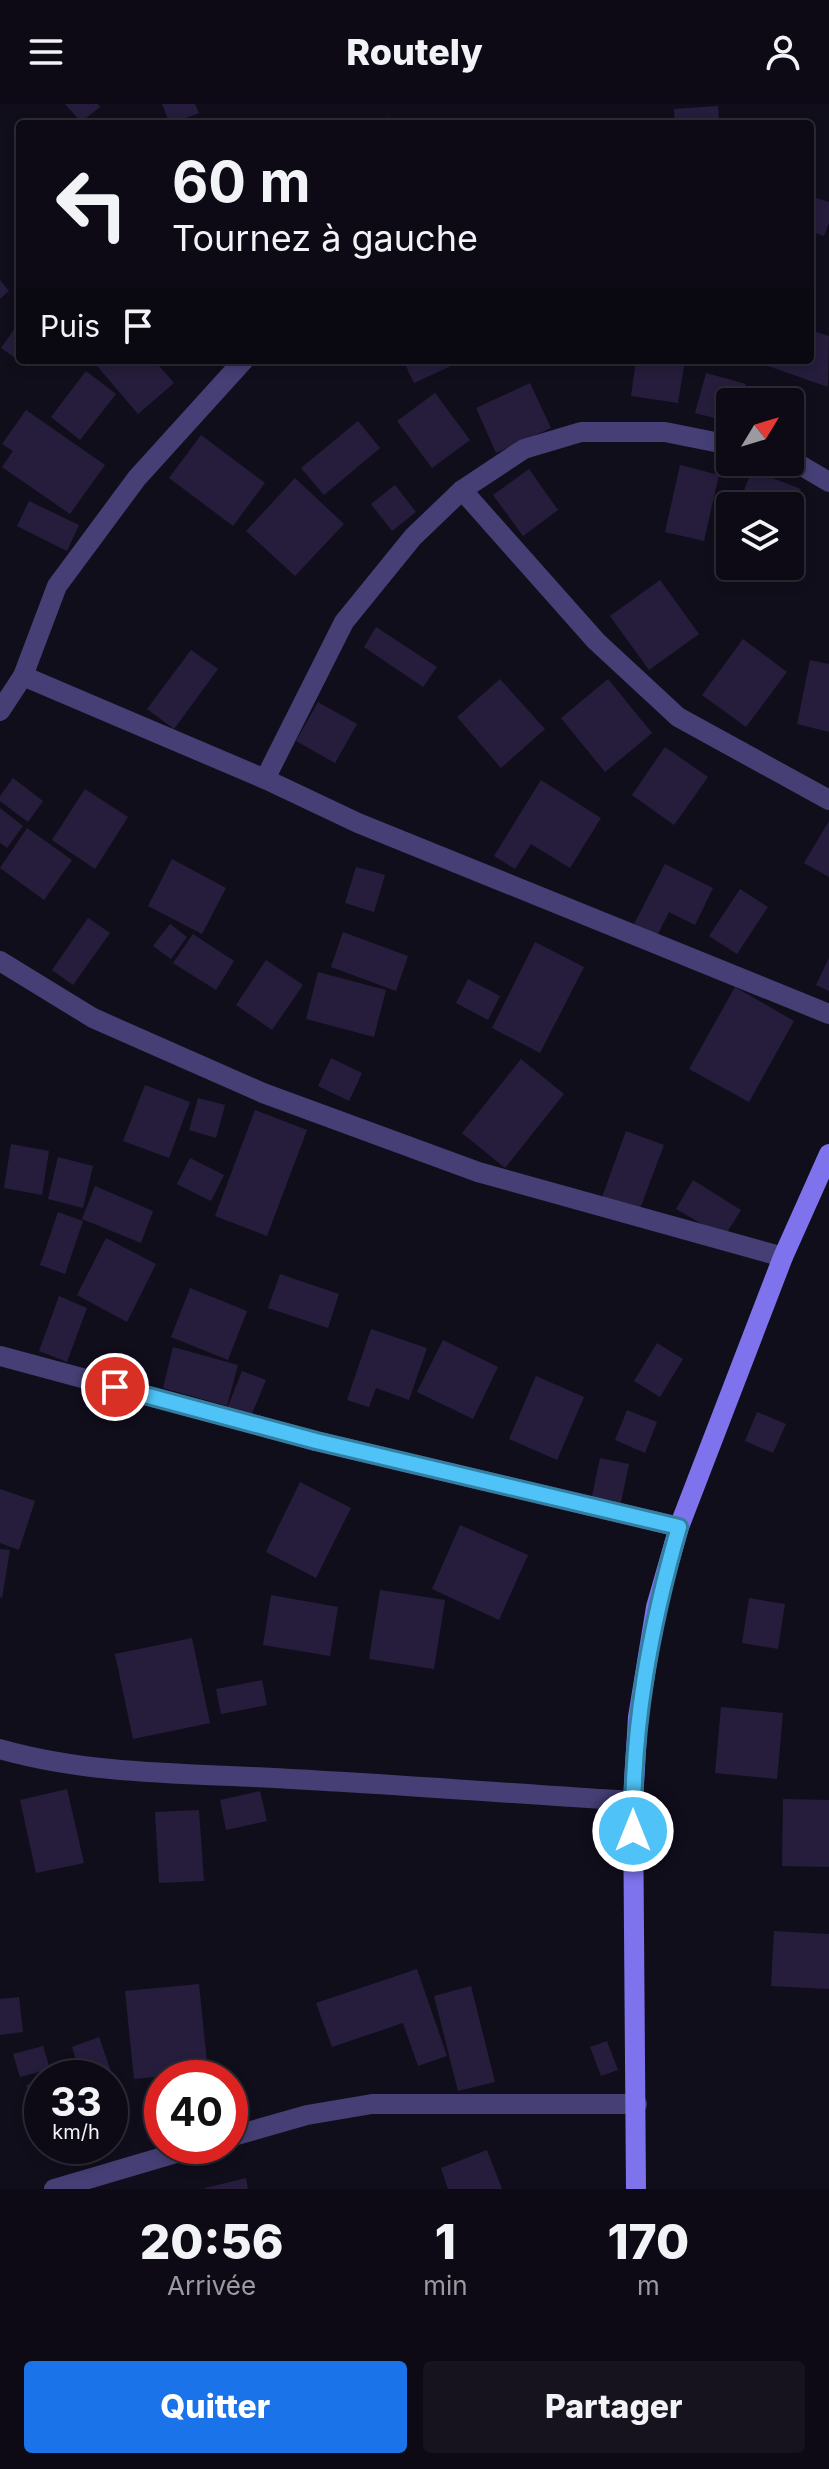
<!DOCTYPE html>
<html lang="fr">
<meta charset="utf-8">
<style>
:root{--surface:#0d0a15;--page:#16131e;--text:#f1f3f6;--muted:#9a9aa0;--line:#2d2b34;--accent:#1a73e8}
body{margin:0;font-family:Inter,sans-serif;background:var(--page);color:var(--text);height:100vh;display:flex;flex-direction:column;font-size:30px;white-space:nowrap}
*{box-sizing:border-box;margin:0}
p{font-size:26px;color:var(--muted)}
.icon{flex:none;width:44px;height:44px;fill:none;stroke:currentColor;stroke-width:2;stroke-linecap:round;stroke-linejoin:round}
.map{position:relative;height:2085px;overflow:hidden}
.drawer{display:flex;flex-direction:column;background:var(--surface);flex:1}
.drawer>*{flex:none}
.banner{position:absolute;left:16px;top:16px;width:798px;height:244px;border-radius:8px;box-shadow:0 4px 12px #0003,0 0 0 2px var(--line);background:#0d0a15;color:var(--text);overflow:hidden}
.needle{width:52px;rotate:52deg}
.tools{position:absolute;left:716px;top:284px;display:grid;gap:16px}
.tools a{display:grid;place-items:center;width:88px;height:88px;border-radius:8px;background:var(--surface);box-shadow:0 4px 12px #0003,0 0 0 2px var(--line);font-size:40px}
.speed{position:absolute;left:24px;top:1956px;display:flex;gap:16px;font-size:40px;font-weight:700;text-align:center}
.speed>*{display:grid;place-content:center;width:104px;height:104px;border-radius:50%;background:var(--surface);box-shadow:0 4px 12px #0003,0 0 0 2px var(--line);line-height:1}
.speed small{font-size:20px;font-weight:400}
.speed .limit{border:12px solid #d22;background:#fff;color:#111}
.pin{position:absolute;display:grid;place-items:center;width:68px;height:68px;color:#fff;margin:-34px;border:4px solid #fff;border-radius:50%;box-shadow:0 2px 8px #0007}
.me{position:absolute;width:88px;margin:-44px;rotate:0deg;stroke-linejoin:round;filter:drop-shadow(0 0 6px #0008)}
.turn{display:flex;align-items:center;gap:28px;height:168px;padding:0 24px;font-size:36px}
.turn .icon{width:104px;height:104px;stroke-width:2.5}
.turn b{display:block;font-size:56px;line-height:68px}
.then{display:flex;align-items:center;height:76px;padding:0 24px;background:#0003;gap:16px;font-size:30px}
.eta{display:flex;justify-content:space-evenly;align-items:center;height:136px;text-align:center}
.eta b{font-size:48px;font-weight:800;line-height:56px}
.cta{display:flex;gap:16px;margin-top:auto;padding:16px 24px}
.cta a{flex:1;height:92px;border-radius:8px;background:var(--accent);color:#fff;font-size:32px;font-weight:800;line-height:92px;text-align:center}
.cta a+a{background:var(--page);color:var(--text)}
header{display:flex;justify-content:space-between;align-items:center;height:104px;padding:0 24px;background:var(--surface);font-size:36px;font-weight:800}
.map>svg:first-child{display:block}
.building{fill:#251d3b}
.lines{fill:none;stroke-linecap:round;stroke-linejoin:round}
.street{stroke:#453f75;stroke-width:20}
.secondary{stroke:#7e72ed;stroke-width:20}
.route-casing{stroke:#337fa1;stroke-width:20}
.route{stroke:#4fc3f7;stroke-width:14}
</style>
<header><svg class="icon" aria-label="menu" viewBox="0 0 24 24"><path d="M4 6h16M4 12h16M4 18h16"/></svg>Routely<svg class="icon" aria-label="person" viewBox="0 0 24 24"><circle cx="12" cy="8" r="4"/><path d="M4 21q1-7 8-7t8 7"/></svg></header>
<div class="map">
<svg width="829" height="2085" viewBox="0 0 829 2085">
<rect width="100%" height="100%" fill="#110e1c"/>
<!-- building -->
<g class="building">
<path d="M65,0H98L100,3L81,18Z"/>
<path d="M162,0H195L199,9L170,20Z"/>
<path d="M718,2L719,20H675L674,5Z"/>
<path d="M390,13L393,20H371V19Z"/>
<path d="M810,92L829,98V119L824,132L810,127Z"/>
<path d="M0,176L9,187L0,195Z"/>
<path d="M18,220L20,256H33L28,263L1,244Z"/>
<path d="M810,226L829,232L828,283L768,262L770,256H810Z"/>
<path d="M92,256H154L174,279L138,310Z"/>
<path d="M403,256H464L414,279Z"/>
<path d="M636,256H685L678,299L631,292Z"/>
<path d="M86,267L116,290L80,336L51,313Z"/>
<path d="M706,269L746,280L741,298H730V318L695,309Z"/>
<path d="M530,279L551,324L496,349L476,304Z"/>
<path d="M435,289L470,336L432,364L397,317Z"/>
<path d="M26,306L105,361L70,410L2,363L13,347L2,340Z"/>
<path d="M358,317L380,344L324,391L301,364Z"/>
<path d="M201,331L265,379L233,422L169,374Z"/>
<path d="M680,361L719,371L704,437L665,428Z"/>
<path d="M529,365L558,406L523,432L493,391Z"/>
<path d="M752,366L801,385L790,414V402H738Z"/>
<path d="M295,374L344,420L295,472L246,427Z"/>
<path d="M395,381L416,408L392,427L371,400Z"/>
<path d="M29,397L79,421L67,447L17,422Z"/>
<path d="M660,476L699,530L649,566L610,512Z"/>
<path d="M376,523L437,563L423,583L364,543Z"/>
<path d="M743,535L787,568L746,623L702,591Z"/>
<path d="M191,546L218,565L174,625L147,605Z"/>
<path d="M810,556L829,560V628L797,620Z"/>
<path d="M500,575L545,625L501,664L457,613Z"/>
<path d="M608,575L652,629L605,668L561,614Z"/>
<path d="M318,598L357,620L335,659L296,637Z"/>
<path d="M665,643L708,673L674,721L632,691Z"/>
<path d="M13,674L43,697L28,718L0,697V692Z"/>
<path d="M541,676L601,714L570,764L531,740L515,765L494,752Z"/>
<path d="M85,685L128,713L95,765L52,736Z"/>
<path d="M0,704L23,722L7,744L0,739Z"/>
<path d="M829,717V773L804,759Z"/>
<path d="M27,724L72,756L44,796L0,764Z"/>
<path d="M172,755L226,784L202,830L148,802Z"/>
<path d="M665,760L713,784L695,821L669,808L657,832L634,820Z"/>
<path d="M356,763L385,771L374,808L345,799Z"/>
<path d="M740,785L768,803L737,850L709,832Z"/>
<path d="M88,814L110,829L73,881L52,866Z"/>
<path d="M170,820L187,833L171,855L153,842Z"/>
<path d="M343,828L408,852L396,887L331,863Z"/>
<path d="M193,830L234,857L216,886L173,859Z"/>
<path d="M535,838L584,863L540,949L492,924Z"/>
<path d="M829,854V887L816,881Z"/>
<path d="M266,856L303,881L272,926L236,901Z"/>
<path d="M318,868L386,886L374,933L306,915Z"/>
<path d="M468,875L500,892L488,916L456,899Z"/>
<path d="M735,883L794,917L749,998L689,965Z"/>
<path d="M331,954L362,969L349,997L318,982Z"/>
<path d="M521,955L564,990L505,1064L462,1029Z"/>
<path d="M145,981L190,998L169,1054L123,1037Z"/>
<path d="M198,994L225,1001L216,1034L189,1026Z"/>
<path d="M255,1006L307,1026L267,1132L215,1112Z"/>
<path d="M626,1027L664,1041L639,1107L602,1093Z"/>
<path d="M11,1040L49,1047L42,1091L4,1084Z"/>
<path d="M58,1053L93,1062L83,1104L48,1095Z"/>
<path d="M190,1054L224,1071L211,1097L177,1080Z"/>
<path d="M693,1076L741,1106L724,1133L676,1105Z"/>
<path d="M95,1082L153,1107L141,1139L82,1115Z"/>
<path d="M58,1108L83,1117L65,1170L40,1161Z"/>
<path d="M106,1134L156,1160L127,1218L77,1191Z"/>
<path d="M280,1170L339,1190L328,1224L268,1204Z"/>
<path d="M190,1184L247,1207L228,1256L171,1233Z"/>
<path d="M59,1192L87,1204L67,1258L39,1247Z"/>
<path d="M371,1225L427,1244L409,1296L376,1284L369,1303L347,1296Z"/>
<path d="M443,1236L498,1263L473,1315L417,1288Z"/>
<path d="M657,1239L683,1255L660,1293L634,1277Z"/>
<path d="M173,1243L238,1261L227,1302L163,1284Z"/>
<path d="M242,1267L266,1276L249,1317L226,1307Z"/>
<path d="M536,1272L584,1293L557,1356L509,1335Z"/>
<path d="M627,1306L657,1318L645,1349L615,1336Z"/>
<path d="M757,1308L786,1320L773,1349L745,1337Z"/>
<path d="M600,1354L629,1360L620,1403L591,1397Z"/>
<path d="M300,1378L351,1404L316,1474L266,1448Z"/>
<path d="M0,1385L35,1397L19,1446L0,1439Z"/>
<path d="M460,1421L528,1451L499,1516L432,1485Z"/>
<path d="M0,1445L10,1446L2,1494L0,1493Z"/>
<path d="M380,1486L445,1496L434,1565L369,1555Z"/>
<path d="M271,1491L338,1503L330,1552L263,1541Z"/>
<path d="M749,1494L785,1500L778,1545L742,1539Z"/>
<path d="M192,1534L210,1619L133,1635L115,1550Z"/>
<path d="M262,1576L267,1601L221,1610L216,1585Z"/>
<path d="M721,1603L783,1609L777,1675L715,1669Z"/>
<path d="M67,1685L84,1759L36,1769L20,1696Z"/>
<path d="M260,1687L267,1717L226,1726L220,1696Z"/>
<path d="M783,1695L829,1696V1763L782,1762Z"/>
<path d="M199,1706L204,1777L159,1779L155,1708Z"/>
<path d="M774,1827L829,1830V1885L771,1882Z"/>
<path d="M417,1865L447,1952L418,1962L403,1919L332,1943L316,1899Z"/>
<path d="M199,1880L208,1968L134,1975L125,1887Z"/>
<path d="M471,1882L495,1978L458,1987L434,1892Z"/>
<path d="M19,1893L23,1928L0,1931V1895Z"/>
<path d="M99,1933L125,2008L110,2013V1974H55L52,1964L76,1956L72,1943Z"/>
<path d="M607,1937L618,1966L601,1972L590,1943Z"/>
<path d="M43,1942L50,1965L20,1973L13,1950Z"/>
<path d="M42,1976V2015L38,2016L26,1981Z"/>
<path d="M487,2046L502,2085H448L441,2064Z"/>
<path d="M246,2074L248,2085H205V2084Z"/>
</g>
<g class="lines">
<!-- street -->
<g class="street">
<path d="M790,355L829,378"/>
<path d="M462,386L596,537L678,613L829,696"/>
<path d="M23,572L265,675L358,719L829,910"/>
<path d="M0,607L23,572L57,482L137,374L244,256"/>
<path d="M265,675L344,518L413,433L462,386L524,345L581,328H665L730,341"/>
<path d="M0,857L93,914L263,989L478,1068L783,1153"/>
<path d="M0,1252L316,1337L679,1423"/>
<path d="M0,1645C95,1672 194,1669 291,1675C405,1681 519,1690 633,1697"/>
<path d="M230,2033L307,2011L372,2000H637"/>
<path d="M54,2085L200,2042"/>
</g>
<!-- secondary -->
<path class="secondary" d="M636,2085L633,1697L638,1613L656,1503L679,1423L783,1153L829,1050"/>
</g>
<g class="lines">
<!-- route casing -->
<g class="route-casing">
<path id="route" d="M115,1283L316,1337L679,1423C650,1524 632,1622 633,1727"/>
</g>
<!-- route -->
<use href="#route" class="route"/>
</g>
</svg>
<div class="tools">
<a><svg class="needle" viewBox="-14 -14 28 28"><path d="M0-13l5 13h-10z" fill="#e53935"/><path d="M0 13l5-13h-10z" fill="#9a9aa0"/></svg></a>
<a><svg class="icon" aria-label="layers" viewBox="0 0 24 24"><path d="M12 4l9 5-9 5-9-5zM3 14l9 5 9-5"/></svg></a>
</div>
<div class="speed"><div>33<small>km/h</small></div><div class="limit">40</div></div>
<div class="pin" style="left:115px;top:1283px;background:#d93025"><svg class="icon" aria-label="arrive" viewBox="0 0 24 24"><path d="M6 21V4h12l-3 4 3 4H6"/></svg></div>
<svg class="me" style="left:633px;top:1727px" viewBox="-20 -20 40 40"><circle r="17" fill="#4fc3f7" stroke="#fff" stroke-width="3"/><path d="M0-11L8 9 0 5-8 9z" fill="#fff"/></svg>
<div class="banner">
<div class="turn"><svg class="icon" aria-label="left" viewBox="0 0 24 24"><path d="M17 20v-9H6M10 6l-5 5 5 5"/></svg><div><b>60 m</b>Tournez à gauche</div></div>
<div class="then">Puis<svg class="icon" aria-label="arrive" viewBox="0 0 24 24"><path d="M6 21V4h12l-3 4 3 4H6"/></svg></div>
</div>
</div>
<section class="drawer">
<div class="eta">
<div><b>20:56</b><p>Arrivée</p></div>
<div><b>1</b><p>min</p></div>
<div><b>170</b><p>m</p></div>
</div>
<div class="cta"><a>Quitter</a><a>Partager</a></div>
</section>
